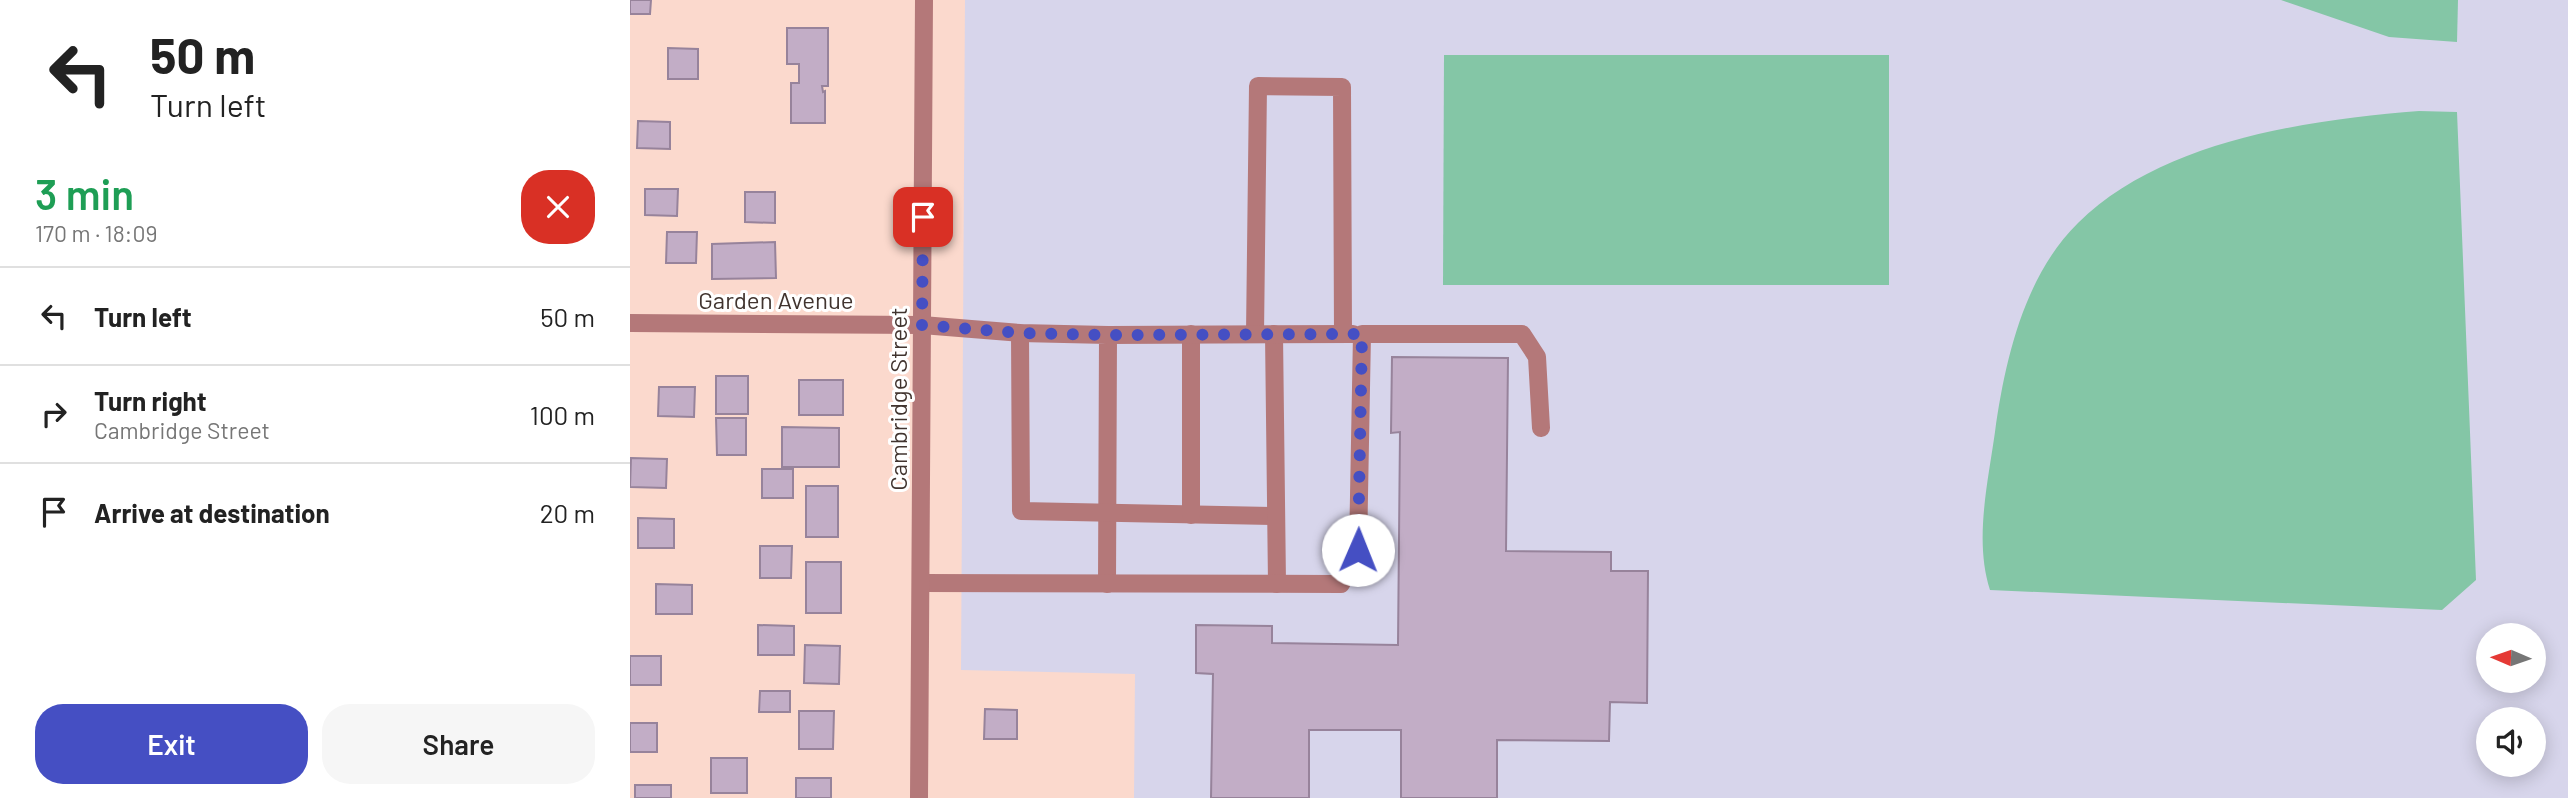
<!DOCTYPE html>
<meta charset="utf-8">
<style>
:root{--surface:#fff;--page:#f6f6f6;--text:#222;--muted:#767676;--line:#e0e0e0;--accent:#454fc3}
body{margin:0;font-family:Barlow,sans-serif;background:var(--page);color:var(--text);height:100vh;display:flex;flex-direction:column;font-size:26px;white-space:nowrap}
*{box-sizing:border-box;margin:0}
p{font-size:23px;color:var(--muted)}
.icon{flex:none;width:38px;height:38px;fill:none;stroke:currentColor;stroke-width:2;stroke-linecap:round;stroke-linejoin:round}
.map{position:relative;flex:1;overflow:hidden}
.panel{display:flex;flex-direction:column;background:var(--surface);width:630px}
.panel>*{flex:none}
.guide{background:#fff;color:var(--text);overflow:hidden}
.needle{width:46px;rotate:272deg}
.tools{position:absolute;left:1846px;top:623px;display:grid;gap:14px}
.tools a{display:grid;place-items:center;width:70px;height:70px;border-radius:50%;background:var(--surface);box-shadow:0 4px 18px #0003;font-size:35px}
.pin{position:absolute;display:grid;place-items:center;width:60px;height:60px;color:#fff;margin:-30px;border-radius:14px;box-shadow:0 4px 10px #0006}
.me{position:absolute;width:77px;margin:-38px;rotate:1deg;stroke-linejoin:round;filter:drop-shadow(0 0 5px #0008)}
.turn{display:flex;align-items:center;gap:24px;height:147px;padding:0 35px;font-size:32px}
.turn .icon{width:91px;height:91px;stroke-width:2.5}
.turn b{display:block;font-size:49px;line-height:60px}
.round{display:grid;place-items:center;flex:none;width:74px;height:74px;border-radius:28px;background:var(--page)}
.headline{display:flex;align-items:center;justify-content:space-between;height:119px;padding:0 35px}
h1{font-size:42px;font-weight:600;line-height:52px;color:#1e9e55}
.action{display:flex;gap:14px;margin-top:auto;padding:14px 35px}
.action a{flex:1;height:80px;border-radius:28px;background:var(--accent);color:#fff;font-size:28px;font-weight:600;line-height:80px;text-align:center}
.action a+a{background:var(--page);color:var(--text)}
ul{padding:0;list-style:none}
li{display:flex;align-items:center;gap:21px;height:98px;padding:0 35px;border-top:2px solid var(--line)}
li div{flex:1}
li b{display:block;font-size:26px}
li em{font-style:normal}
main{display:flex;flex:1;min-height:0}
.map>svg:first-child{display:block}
.education{fill:#d7d5eb;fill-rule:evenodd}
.green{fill:#84c6a6}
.building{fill:#c2adc6;stroke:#97839b;stroke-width:2}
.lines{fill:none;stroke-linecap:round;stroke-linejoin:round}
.minor{stroke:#b47879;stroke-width:18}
.route{stroke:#454fc3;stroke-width:12;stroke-dasharray:0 21.6}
.labels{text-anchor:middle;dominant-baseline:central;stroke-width:6;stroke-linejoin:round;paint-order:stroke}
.street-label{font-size:24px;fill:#41342f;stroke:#fff}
</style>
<main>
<section class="panel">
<div class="guide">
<div class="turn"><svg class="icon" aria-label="left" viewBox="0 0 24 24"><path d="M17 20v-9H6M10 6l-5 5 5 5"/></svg><div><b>50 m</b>Turn left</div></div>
</div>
<div class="headline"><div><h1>3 min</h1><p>170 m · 18:09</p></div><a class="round" style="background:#d93025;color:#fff"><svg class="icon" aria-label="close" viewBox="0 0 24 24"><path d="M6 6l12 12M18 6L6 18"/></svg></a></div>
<ul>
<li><svg class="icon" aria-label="left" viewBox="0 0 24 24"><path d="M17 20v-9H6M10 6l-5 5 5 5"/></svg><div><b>Turn left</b></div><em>50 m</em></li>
<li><svg class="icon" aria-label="right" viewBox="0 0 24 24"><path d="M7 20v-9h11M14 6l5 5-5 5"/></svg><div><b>Turn right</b><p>Cambridge Street</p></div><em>100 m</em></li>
<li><svg class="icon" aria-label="arrive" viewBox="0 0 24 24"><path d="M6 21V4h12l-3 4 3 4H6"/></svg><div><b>Arrive at destination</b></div><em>20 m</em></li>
</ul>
<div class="action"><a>Exit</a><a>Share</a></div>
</section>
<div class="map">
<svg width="1938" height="798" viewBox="0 0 1938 798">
<rect width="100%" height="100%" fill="#fbd9cd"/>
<!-- education -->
<path class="education" d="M335,0H1938V798H504L505,674L331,670ZM1858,635H1904V681H1858ZM1858,719H1904V765H1858Z"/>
<!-- green -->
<g class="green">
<path d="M1651,0H1828L1827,42L1759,37Z"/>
<path d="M814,55H1259V285H813Z"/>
<path d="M1789,111L1827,112L1846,580L1812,610L1360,590C1344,541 1358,482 1365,432C1375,360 1394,276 1448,223C1531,141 1676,120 1789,111Z"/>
</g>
<!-- building -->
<g class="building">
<path d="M0,0H21L20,14H0Z"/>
<path d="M157,28H198V86H192L193,92L195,91V123H161V83H169V64H157Z"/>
<path d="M38,48L68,49V79H38Z"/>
<path d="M8,121L40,122V149L7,148Z"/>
<path d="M15,189H48L47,216L15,215Z"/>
<path d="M115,192H145V223L115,222Z"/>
<path d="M37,232H67L66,263H36Z"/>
<path d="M145,242L146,278L82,279V244Z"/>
<path d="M762,357L878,358L876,551L981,552V571H1018L1017,703L980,702L979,741L867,740V798H771V730H679V798H581L583,674L566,673V625L642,626V643L768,645L770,432L761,433Z"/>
<rect x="86" y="376" width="32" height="38"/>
<rect x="169" y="380" width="44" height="35"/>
<path d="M29,387H65L64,417L28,416Z"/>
<path d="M86,418H116V455H87Z"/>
<path d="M152,427L209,428V467H152Z"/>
<path d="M1,458L37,459L36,488L0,487Z"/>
<rect x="132" y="469" width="31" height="29"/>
<rect x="176" y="486" width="32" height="51"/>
<path d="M8,518L44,519V548H8Z"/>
<path d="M130,546H162L161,578H130Z"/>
<rect x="176" y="562" width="35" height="51"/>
<path d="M26,584L62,585V614H26Z"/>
<path d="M128,625L164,626V655H128Z"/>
<path d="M175,645L210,646L209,684L174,683Z"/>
<rect x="0" y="656" width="31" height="29"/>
<path d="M130,691H160V712H129Z"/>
<path d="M355,709L387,710V739H354Z"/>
<path d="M169,711H204L203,749H169Z"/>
<rect x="0" y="723" width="27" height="29"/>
<rect x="81" y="758" width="36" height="35"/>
<rect x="166" y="778" width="35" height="20"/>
<rect x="5" y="785" width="36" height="13"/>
</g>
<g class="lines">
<!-- minor -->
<g class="minor">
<path d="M0,323L292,325L390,333L478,335L477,584"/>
<path d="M390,333L391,511L646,516"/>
<path d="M561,334V515"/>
<path d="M625,334L628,86L712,87L713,334"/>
<path d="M644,334L647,584"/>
<path d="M478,335L723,334"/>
<path d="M291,583L711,584L728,550L732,334H892L907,357L911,428"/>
<path d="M289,798L294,0"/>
</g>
</g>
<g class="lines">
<!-- route -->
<path class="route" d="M293,217L292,325L390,333L478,335L732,334L728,550"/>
</g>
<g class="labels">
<!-- street labels -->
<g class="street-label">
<text x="146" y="299">Garden Avenue</text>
<text transform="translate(267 399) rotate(-90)">Cambridge Street</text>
</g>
</g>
</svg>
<div class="tools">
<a><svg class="needle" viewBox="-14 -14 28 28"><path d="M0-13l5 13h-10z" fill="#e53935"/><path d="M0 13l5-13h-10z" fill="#767676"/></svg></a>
<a><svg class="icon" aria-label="sound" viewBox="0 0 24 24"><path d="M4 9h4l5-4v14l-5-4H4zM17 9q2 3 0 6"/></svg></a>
</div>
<div class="pin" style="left:293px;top:217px;background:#d93025"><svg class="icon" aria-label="arrive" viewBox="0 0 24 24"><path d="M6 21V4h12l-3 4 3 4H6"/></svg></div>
<svg class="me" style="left:728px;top:550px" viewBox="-20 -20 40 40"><circle r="19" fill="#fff"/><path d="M0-13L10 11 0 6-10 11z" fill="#454fc3"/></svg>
</div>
</main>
